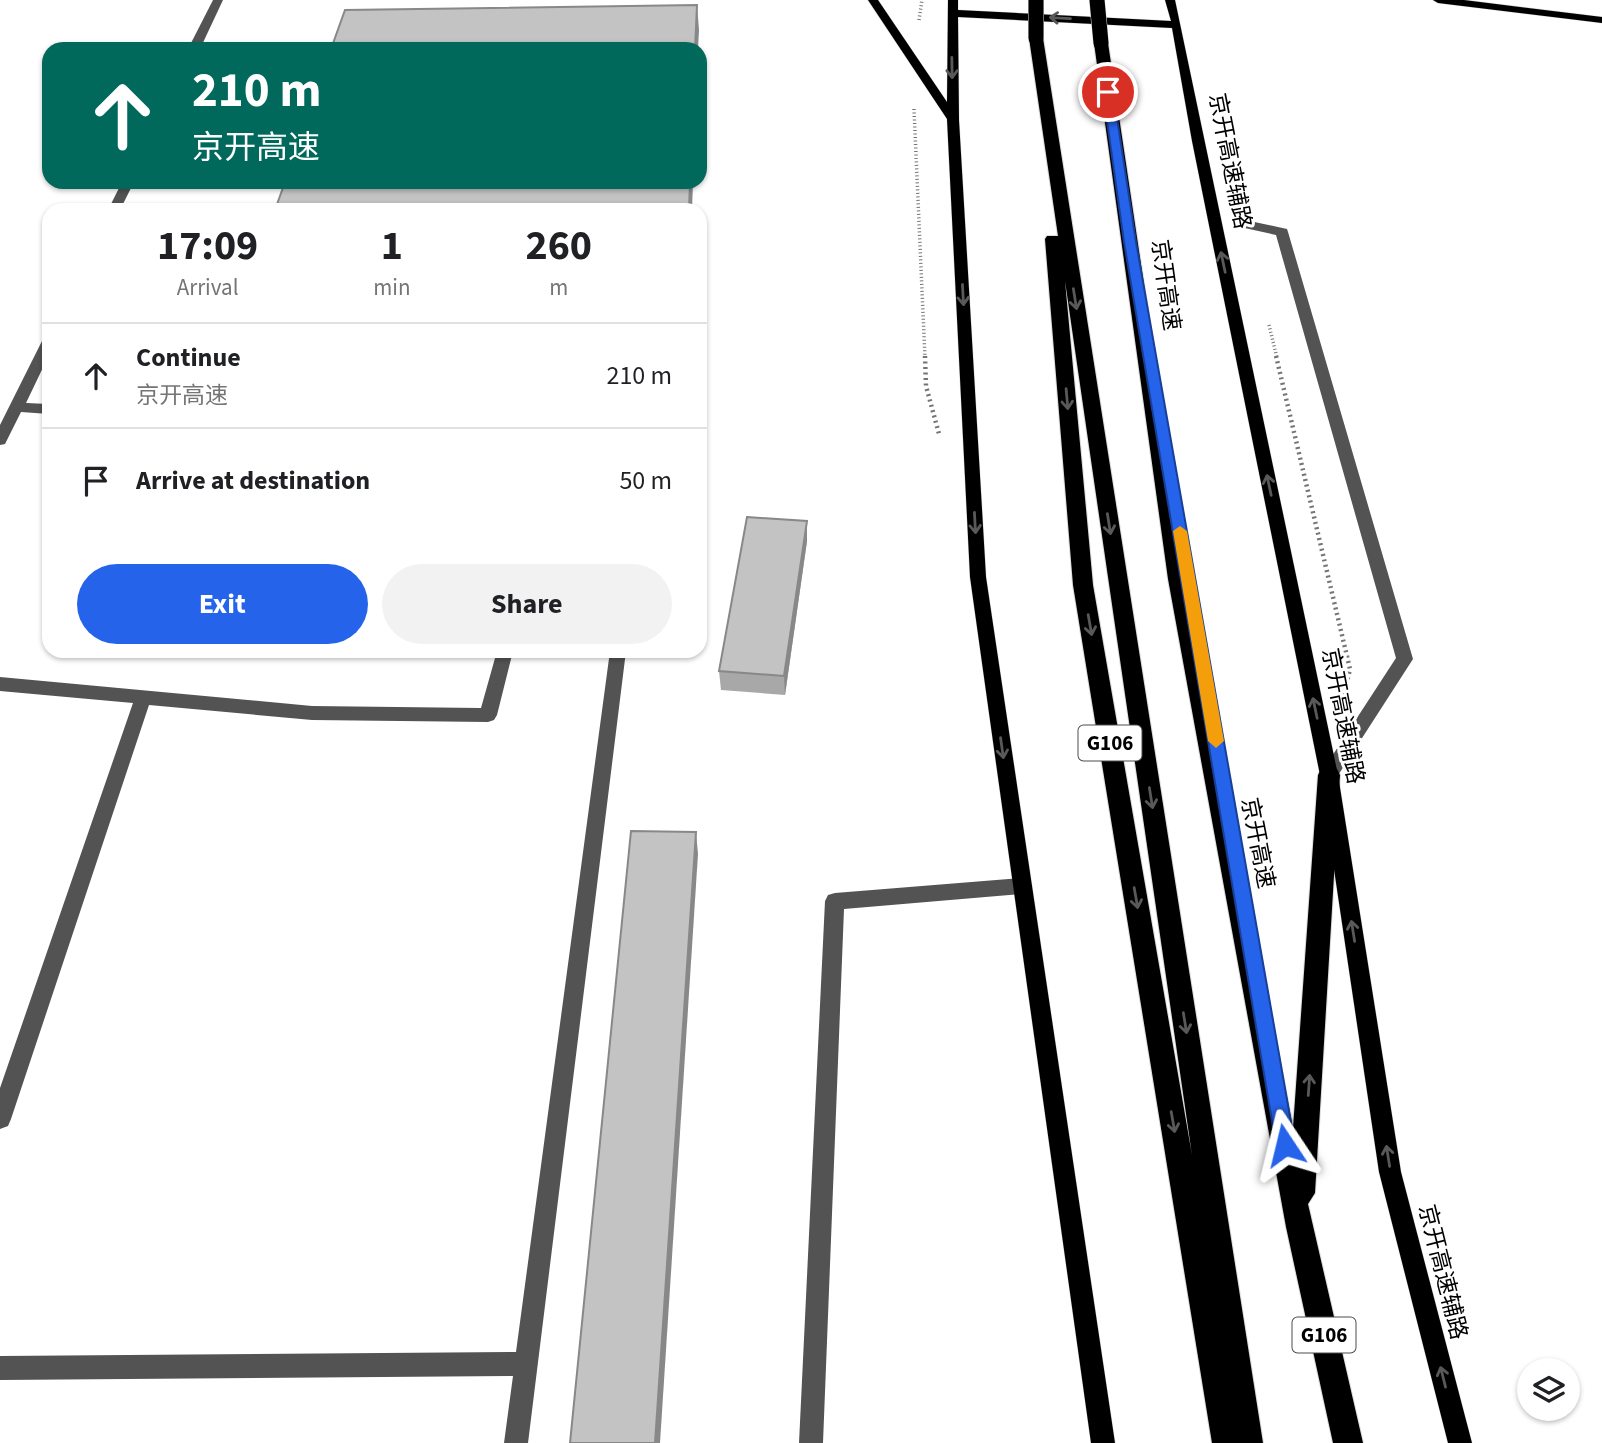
<!DOCTYPE html>
<meta charset="utf-8">
<style>
:root{--surface:#fff;--page:#f2f2f2;--text:#202124;--muted:#757577;--line:#e0e0e0;--accent:#2563eb}
body{margin:0;font-family:"Source Sans 3","Noto Sans SC",sans-serif;background:var(--page);color:var(--text);height:100vh;display:flex;flex-direction:column;font-size:26px;white-space:nowrap}
*{box-sizing:border-box;margin:0}
p{font-size:23px;color:var(--muted)}
.icon{flex:none;width:38px;height:38px;fill:none;stroke:currentColor;stroke-width:2;stroke-linecap:round;stroke-linejoin:round}
.map{position:relative;flex:1;overflow:hidden}
.panel{position:absolute;left:42px;top:203px;width:665px;height:455px;display:flex;flex-direction:column;background:var(--surface);border-radius:21px;box-shadow:0 2px 5px #0004}
.panel>*{flex:none}
.top-card{position:absolute;left:42px;top:42px;width:665px;height:147px;border-radius:21px;box-shadow:0 2px 5px #0004;background:#00695c;color:#fff;overflow:hidden}
.fabs{position:absolute;left:1517px;top:1358px;display:grid;gap:14px}
.fabs a{display:grid;place-items:center;width:63px;height:63px;border-radius:50%;background:var(--surface);box-shadow:0 2px 5px #0004;font-size:35px}
.pin{position:absolute;display:grid;place-items:center;width:60px;height:60px;color:#fff;margin:-30px;border:4px solid #fff;border-radius:50%;box-shadow:0 2px 7px #0007}
.me{position:absolute;width:77px;margin:-38px;rotate:350deg;stroke-linejoin:round;filter:drop-shadow(0 0 5px #0008)}
.turn{display:flex;align-items:center;gap:24px;height:147px;padding:0 35px;font-size:32px}
.turn .icon{width:91px;height:91px;stroke-width:2.5}
.turn b{display:block;font-size:49px;line-height:60px}
.eta{display:flex;justify-content:space-evenly;align-items:center;height:119px;text-align:center}
.eta b{font-size:42px;font-weight:700;line-height:49px}
.button{display:flex;gap:14px;margin-top:auto;padding:14px 35px}
.button a{flex:1;height:80px;border-radius:42px;background:var(--accent);color:#fff;font-size:28px;font-weight:700;line-height:80px;text-align:center}
.button a+a{background:var(--page);color:var(--text)}
ul{padding:0;list-style:none}
li{display:flex;align-items:center;gap:21px;height:105px;padding:0 35px;border-top:2px solid var(--line)}
li div{flex:1}
li b{display:block;font-size:26px}
li em{font-style:normal}
.map>svg:first-child{display:block}
.lines{fill:none;stroke-linecap:round;stroke-linejoin:round}
.major-casing{stroke:#dbdbdb;stroke-width:1}
.highway-casing{stroke:#dbdbdb;stroke-width:2}
.path-far1{stroke:#757575;stroke-width:3.5;stroke-dasharray:1 2.5;stroke-linecap:butt}
.path{stroke:#757575;stroke-width:4.5;stroke-dasharray:2 3.5;stroke-linecap:butt}
.minor{fill:#535353;fill-rule:evenodd}
.major{fill:#000;fill-rule:evenodd}
.highway{fill:#000;fill-rule:evenodd}
.highway-bridge-casing{stroke:#dbdbdb;stroke-width:16;stroke-linecap:butt}
.highway-bridge{stroke:#000;stroke-width:15}
.wall{fill:#a8a8a8}
.shaded-wall{fill:#888}
.building{fill:#c3c3c3;stroke:#888;stroke-width:2}
.oneway{stroke:#595959}
.route{fill:#2563eb;stroke:#184099;stroke-width:2}
.slow{fill:#f59e0b}
.labels{text-anchor:middle;dominant-baseline:central;stroke-width:6;stroke-linejoin:round;paint-order:stroke}
.shield{fill:#fff;stroke:#4c4c4c;stroke-width:2}
.shield-label{font-size:21px;font-weight:bold;fill:#000}
.street-label{font-size:23px;fill:#000;stroke:#fff}
</style>
<div class="map">
<svg width="1602" height="1443" viewBox="0 0 1602 1443">
<rect width="100%" height="100%" fill="#fff"/>
<g class="lines">
<!-- major casing -->
<g class="major-casing">
<g id="major">
<path d="M868,0H878L947,102L948,0H958V10L1171,21L1165,0H1175L1338,775L1401,1172L1472,1443H1448L1379,1172L1320,775L1192,141L1172,28L958,17L959,120L986,577L1115,1443H1091L970,577L947,119Z"/>
<path d="M1433,0H1464L1602,17V23L1438,3Z"/>
</g>
</g>
<!-- highway casing -->
<g class="highway-casing">
<g id="highway">
<path d="M1036,34L1043,38L1263,1443H1212L1073,585L1045,239L1047,236H1058L1029,38ZM1065,281L1192,1155L1093,585Z"/>
<path d="M1101,39L1108,43L1188,579L1293,1128L1318,775L1321,769L1329,766L1337,769L1340,775L1315,1193L1308,1204L1363,1443H1333L1286,1227L1168,579L1094,43Z"/>
</g>
</g>
<!-- path-far1 -->
<g class="path-far1">
<path d="M919,20L922,0"/>
<path d="M914,109L925,358"/>
<path d="M1269,325L1277,358"/>
</g>
<!-- path -->
<g class="path">
<path d="M925,356L926,386L939,434"/>
<path d="M1276,356L1350,669L1344,695"/>
</g>
<!-- minor -->
<g class="minor">
<path d="M213,0H223L200,49H188Z"/>
<path d="M122,182H134L120,210H108Z"/>
<path d="M1245,220L1287,229L1288,232L1413,659L1335,780L1329,782L1323,780L1320,775L1323,770L1396,658L1276,235L1240,227L1239,224Z"/>
<path d="M49,337V355L26,403L49,404V414L21,412L5,444L0,445V425L42,341Z"/>
<path d="M497,651H513L497,715L494,720L488,722L312,720L149,705L11,1119L8,1126L0,1129V1088L133,703L0,691V677L312,706L481,708Z"/>
<path d="M610,651H626L528,1443H504L513,1376L0,1380V1356L516,1352Z"/>
<path d="M1022,878L1029,880L1032,886L1029,892L1022,894L844,909L823,1443H799L825,901L828,895L835,893Z"/>
</g>
<!-- major -->
<use href="#major" class="major"/>
<!-- highway -->
<use href="#highway" class="highway"/>
<!-- highway-bridge casing -->
<g class="highway-bridge-casing">
<g id="highway-bridge">
<path d="M1036,0V38"/>
<path d="M1097,0L1101,43"/>
</g>
</g>
<!-- highway-bridge -->
<use href="#highway-bridge" class="highway-bridge"/>
</g>
<!-- wall -->
<path class="wall" d="M807,521V541L785,695L721,690L719,671Z"/>
<!-- shaded-wall -->
<g class="shaded-wall">
<path d="M697,5L699,30L698,49H695Z"/>
<path d="M690,182H693L692,210H689Z"/>
<path d="M807,521V541L785,695L784,676Z"/>
<path d="M696,832L698,854L660,1443H655Z"/>
</g>
<!-- building -->
<g class="building">
<path d="M697,5L695,49H331L345,10Z"/>
<path d="M285,182H690L689,210H275Z"/>
<path d="M747,517L807,521L784,676L719,671Z"/>
<path d="M631,831L696,832L655,1443H570Z"/>
</g>
<!-- one-way arrows -->
<defs><path id="oneway-shaft" d="M-6 0H5M1.5-3L5.5 0L1.5 3" fill="none" stroke-width="1.6" stroke-linecap="round" stroke-linejoin="round" transform="scale(1.75)"/></defs>
<g class="oneway">
<use href="#oneway-shaft" transform="translate(1060 18) rotate(-177)"/>
<use href="#oneway-shaft" transform="translate(952 68) rotate(89)"/>
<use href="#oneway-shaft" transform="translate(1223 262) rotate(-102)"/>
<use href="#oneway-shaft" transform="translate(963 295) rotate(87)"/>
<use href="#oneway-shaft" transform="translate(1075 299) rotate(81)"/>
<use href="#oneway-shaft" transform="translate(1067 399) rotate(85)"/>
<use href="#oneway-shaft" transform="translate(1269 485) rotate(-102)"/>
<use href="#oneway-shaft" transform="translate(975 523) rotate(87)"/>
<use href="#oneway-shaft" transform="translate(1109 524) rotate(81)"/>
<use href="#oneway-shaft" transform="translate(1090 625) rotate(80)"/>
<use href="#oneway-shaft" transform="translate(1315 708) rotate(-102)"/>
<use href="#oneway-shaft" transform="translate(1002 748) rotate(82)"/>
<use href="#oneway-shaft" transform="translate(1151 798) rotate(81)"/>
<use href="#oneway-shaft" transform="translate(1136 898) rotate(80)"/>
<use href="#oneway-shaft" transform="translate(1353 931) rotate(-99)"/>
<use href="#oneway-shaft" transform="translate(1185 1023) rotate(81)"/>
<use href="#oneway-shaft" transform="translate(1309 1085) rotate(-86)"/>
<use href="#oneway-shaft" transform="translate(1173 1122) rotate(80)"/>
<use href="#oneway-shaft" transform="translate(1388 1156) rotate(-99)"/>
<use href="#oneway-shaft" transform="translate(1443 1377) rotate(-104)"/>
</g>
<!-- route -->
<path class="route" d="M1108,89L1113,92L1136,242L1295,1145L1292,1151L1285,1154L1278,1151L1276,1145L1124,242L1103,92Z"/>
<!-- slow -->
<path class="slow" d="M1180,526L1187,531L1224,741L1216,748L1208,741L1173,531Z"/>
<g class="labels">
<!-- shield labels -->
<g class="shield">
<rect x="1078.5" y="725.5" width="63" height="35" rx="5"/>
<rect x="1292.5" y="1317.5" width="63" height="35" rx="5"/>
</g>
<g class="shield-label">
<text x="1110" y="743">G106</text>
<text x="1324" y="1335">G106</text>
</g>
<!-- street labels -->
<g class="street-label">
<text transform="translate(1230 161) rotate(79)">京开高速辅路</text>
<text transform="translate(1166 285) rotate(82)">京开高速</text>
<text transform="translate(1343 716) rotate(79)">京开高速辅路</text>
<text transform="translate(1258 843) rotate(79)">京开高速</text>
<text transform="translate(1443 1272) rotate(76)">京开高速辅路</text>
</g>
</g>
</svg>
<div class="fabs">
<a><svg class="icon" aria-label="layers" viewBox="0 0 24 24"><path d="M12 4l9 5-9 5-9-5zM3 14l9 5 9-5"/></svg></a>
</div>
<div class="pin" style="left:1108px;top:92px;background:#d93025"><svg class="icon" aria-label="arrive" viewBox="0 0 24 24"><path d="M6 21V4h12l-3 4 3 4H6"/></svg></div>
<svg class="me" style="left:1285px;top:1145px" viewBox="-20 -20 40 40"><path d="M0-17L14 15 0 8-14 15z" fill="#2563eb" stroke="#fff" stroke-width="4"/></svg>
<div class="top-card">
<div class="turn"><svg class="icon" aria-label="ahead" viewBox="0 0 24 24"><path d="M12 20V5M6 11l6-6 6 6"/></svg><div><b>210 m</b>京开高速</div></div>
</div>
<section class="panel">
<div class="eta">
<div><b>17:09</b><p>Arrival</p></div>
<div><b>1</b><p>min</p></div>
<div><b>260</b><p>m</p></div>
</div>
<ul>
<li><svg class="icon" aria-label="ahead" viewBox="0 0 24 24"><path d="M12 20V5M6 11l6-6 6 6"/></svg><div><b>Continue</b><p>京开高速</p></div><em>210 m</em></li>
<li><svg class="icon" aria-label="arrive" viewBox="0 0 24 24"><path d="M6 21V4h12l-3 4 3 4H6"/></svg><div><b>Arrive at destination</b></div><em>50 m</em></li>
</ul>
<div class="button"><a>Exit</a><a>Share</a></div>
</section>
</div>
